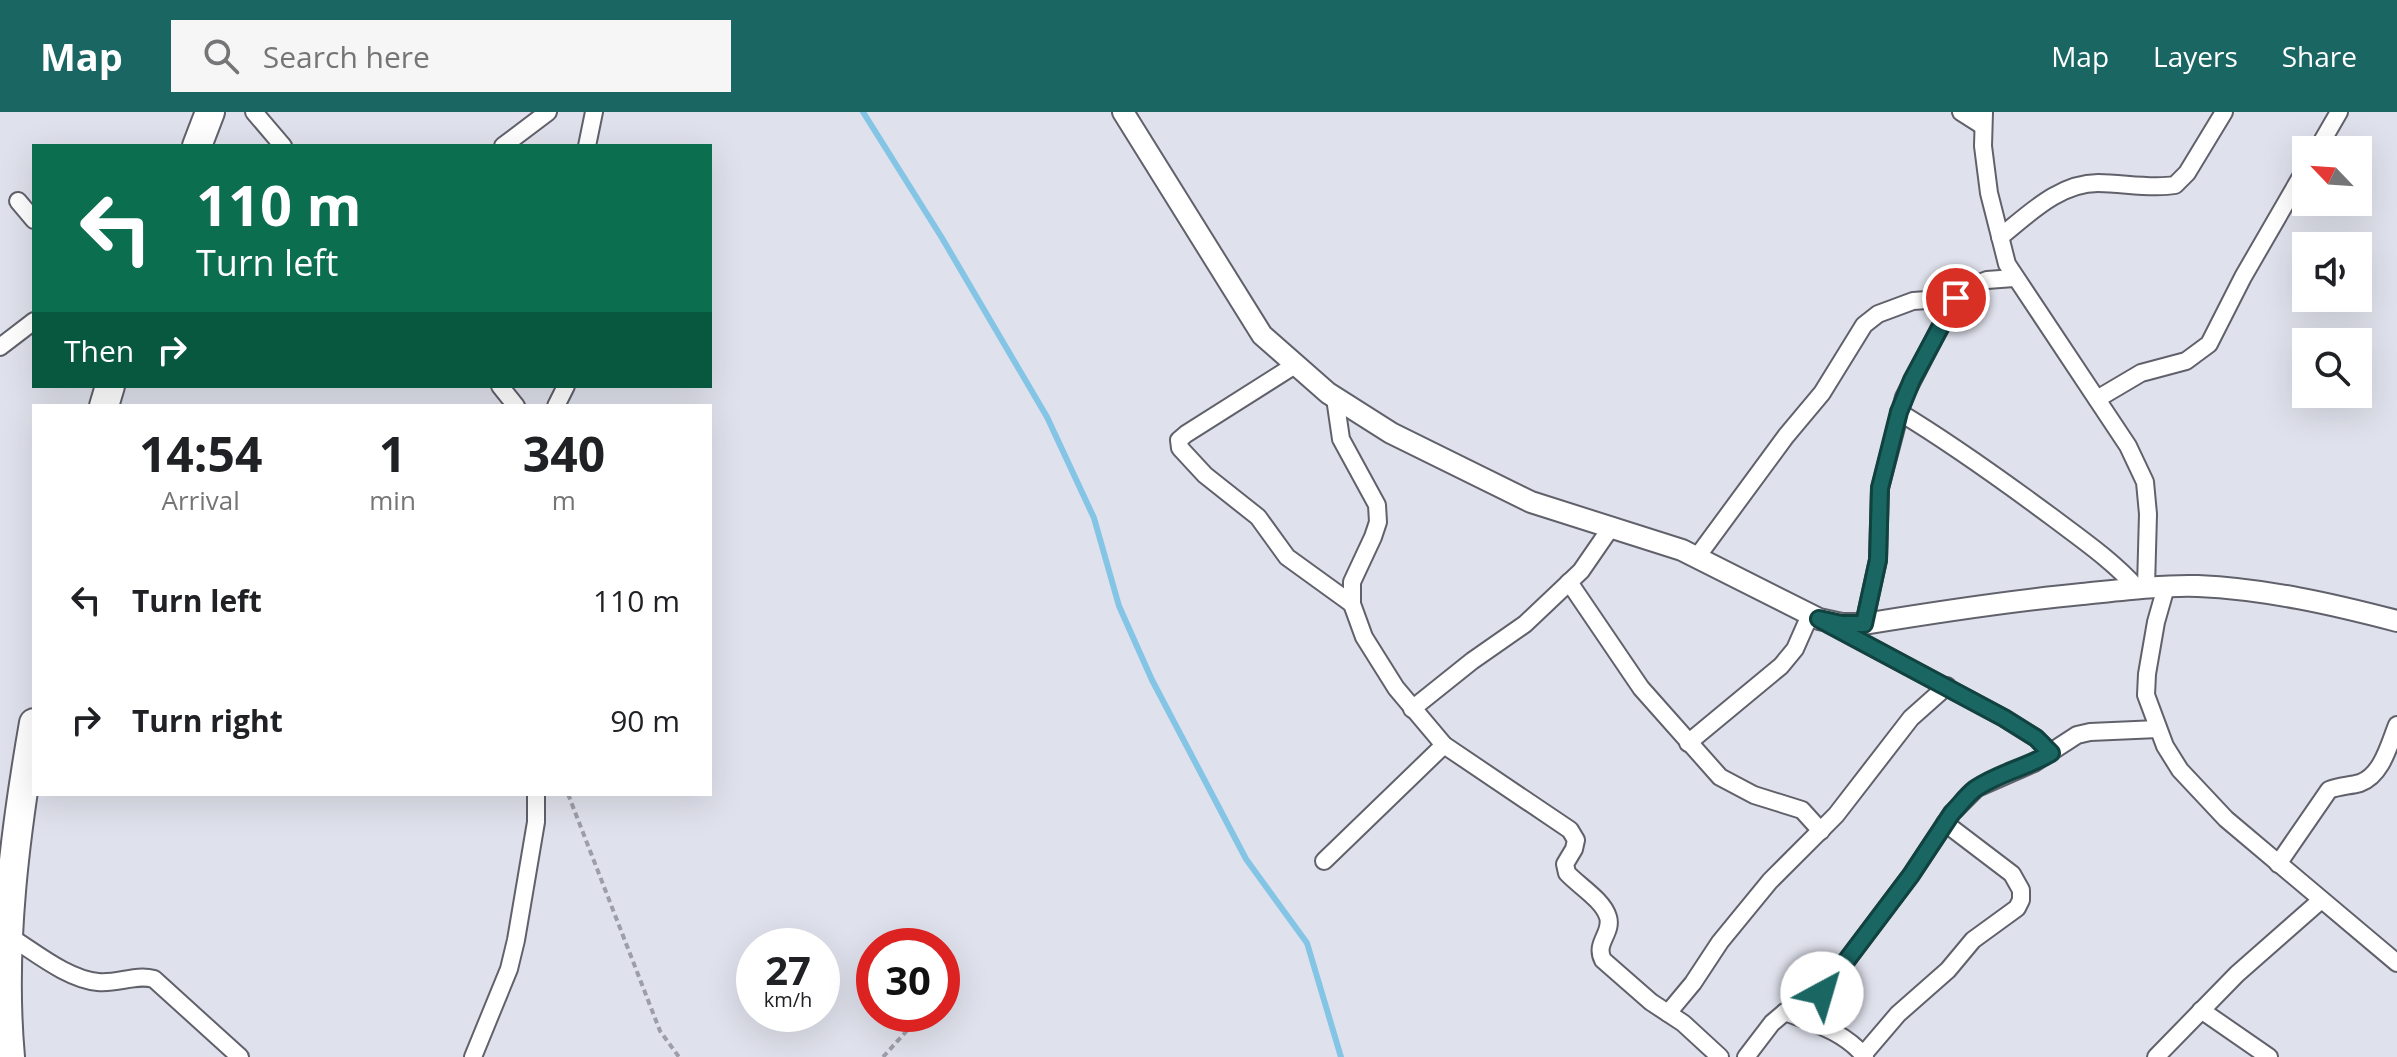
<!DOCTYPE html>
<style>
:root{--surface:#fff;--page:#f6f6f6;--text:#202124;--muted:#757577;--accent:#196663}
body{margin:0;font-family:"Open Sans",sans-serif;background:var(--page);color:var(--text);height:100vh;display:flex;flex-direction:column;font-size:30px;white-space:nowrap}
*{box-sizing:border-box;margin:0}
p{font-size:26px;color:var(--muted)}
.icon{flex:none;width:44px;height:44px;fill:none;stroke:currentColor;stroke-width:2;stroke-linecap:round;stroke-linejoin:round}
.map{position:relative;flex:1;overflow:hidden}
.side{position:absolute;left:32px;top:292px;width:680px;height:392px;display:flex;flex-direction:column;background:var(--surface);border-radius:0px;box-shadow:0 8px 32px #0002}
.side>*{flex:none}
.hud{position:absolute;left:32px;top:32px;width:680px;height:244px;border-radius:0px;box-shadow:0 8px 32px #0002;background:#0b6e4f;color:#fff;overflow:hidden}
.needle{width:52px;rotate:295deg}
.fabs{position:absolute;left:2292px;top:24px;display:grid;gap:16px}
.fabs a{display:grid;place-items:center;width:80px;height:80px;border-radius:0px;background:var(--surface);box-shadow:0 8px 32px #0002;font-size:40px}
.speed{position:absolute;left:736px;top:816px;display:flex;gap:16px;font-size:40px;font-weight:700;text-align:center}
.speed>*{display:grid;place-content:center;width:104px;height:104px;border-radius:50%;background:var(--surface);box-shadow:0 8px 32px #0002;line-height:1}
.speed small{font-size:20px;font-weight:400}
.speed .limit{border:12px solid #d22;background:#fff;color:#111}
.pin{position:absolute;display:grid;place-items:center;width:68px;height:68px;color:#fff;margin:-34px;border:4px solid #fff;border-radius:50%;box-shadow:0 2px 8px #0007}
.me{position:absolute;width:88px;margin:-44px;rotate:39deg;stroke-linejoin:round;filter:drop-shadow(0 0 6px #0008)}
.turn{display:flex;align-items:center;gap:28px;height:168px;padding:0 32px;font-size:36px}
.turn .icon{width:104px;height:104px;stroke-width:2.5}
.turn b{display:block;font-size:56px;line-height:68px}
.then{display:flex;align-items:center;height:76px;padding:0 32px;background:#0003;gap:16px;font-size:30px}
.eta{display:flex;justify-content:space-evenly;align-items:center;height:136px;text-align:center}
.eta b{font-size:48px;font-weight:700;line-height:56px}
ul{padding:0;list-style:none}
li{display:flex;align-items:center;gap:24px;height:120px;padding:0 32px}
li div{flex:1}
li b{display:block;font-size:30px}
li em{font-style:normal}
header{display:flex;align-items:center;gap:48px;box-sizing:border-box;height:112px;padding:0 40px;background:var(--accent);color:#fff}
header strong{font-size:38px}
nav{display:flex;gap:44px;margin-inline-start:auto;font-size:28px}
.search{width:560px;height:72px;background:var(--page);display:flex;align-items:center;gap:20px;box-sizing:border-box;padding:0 28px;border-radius:0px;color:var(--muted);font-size:30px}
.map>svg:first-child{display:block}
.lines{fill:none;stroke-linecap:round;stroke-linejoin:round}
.stream{stroke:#84c5e6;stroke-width:6}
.minor-casing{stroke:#60616b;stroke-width:20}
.tertiary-casing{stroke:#60616b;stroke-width:24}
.trunk-casing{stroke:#60616b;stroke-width:32}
.path{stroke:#9d9ea7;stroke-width:4;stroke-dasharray:6 4;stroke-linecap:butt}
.minor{stroke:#fff;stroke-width:16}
.tertiary{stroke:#fff;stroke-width:20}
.trunk{stroke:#fff;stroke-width:28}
.route-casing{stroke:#104240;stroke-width:20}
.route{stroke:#196663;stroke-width:14}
</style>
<header>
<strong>Map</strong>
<div class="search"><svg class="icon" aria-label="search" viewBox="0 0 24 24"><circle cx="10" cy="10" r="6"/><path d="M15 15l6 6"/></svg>Search here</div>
<nav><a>Map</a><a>Layers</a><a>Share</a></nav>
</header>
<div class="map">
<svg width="2397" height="945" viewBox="0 0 2397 945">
<rect width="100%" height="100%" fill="#dfe1ec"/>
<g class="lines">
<!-- stream -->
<path class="stream" d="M863,0L942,126L1047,305L1094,406L1119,494L1152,568L1246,747L1307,831L1341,945"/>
<!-- minor casing -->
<g class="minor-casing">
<g id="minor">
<path d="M254,0L283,34"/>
<path d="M1961,0L1983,14"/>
<path d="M1984,0L1983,34L1989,81L2007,152L2128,334L2145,370L2148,402L2146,475"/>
<path d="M503,34L548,0"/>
<path d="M587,34L594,0"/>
<path d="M2317,38L2339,0"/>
<path d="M18,89L34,108"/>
<path d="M2000,125C2029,102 2059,71 2098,71C2123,71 2150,77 2175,73L2187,61L2224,0"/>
<path d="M0,235L34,209"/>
<path d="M1295,253L1186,322L1179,328L1180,336L1205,363L1258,405L1287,445L1352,492"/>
<path d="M500,274L516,294"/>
<path d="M1335,286L1341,327L1377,393L1378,410L1373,425L1352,470V492L1364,525L1396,576L1444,633L1570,718L1576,728L1574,737L1565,752L1567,761C1579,774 1603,788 1608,805C1613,821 1594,831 1603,848L1651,890L1683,911L1720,945"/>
<path d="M2097,287L2141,261L2186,249L2209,232L2243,165L2306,56"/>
<path d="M556,294L566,274"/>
<path d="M1899,300C1952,332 2002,368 2052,405C2081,427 2112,448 2137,476"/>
<path d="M1697,445L1786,324L1822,281L1864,213L1878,202L1913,189L1956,186"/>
<path d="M1569,470L1641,576L1720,665L1754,683L1802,698L1821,719"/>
<path d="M2166,475L2156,510L2147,562L2146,583L2165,634L2180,658L2226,707L2397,851"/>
<path d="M1828,512L2004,606L2036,626L2051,641"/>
<path d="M1864,512L1878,448L1880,376L1904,285L1949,198L1964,177L1987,168L2014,166"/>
<path d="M1412,597L1472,549L1525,512L1581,459L1612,414"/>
<path d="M1688,631L1781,554L1795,537L1810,503"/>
<path d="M1324,749L1444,633"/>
<path d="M2278,752L2329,678C2339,674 2349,674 2360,671C2382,663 2389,633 2397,613"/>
<path d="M9,824C35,840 67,867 98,870C118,872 135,862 154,867L240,945"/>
<path d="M2201,898L2269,945"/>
<path d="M1785,900C1814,911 1845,920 1865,945"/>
<path d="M1668,901L1693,871L1720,830L1770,769L1836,703L1911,606L1947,574"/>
<path d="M1863,943L1898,902L1948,858L1973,828L2017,796L2021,788V778L2012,762L1945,711"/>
<path d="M473,945L509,857L516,828L536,710V682"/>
<path d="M1746,945L1772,911L1785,900L1822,881L1911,763L1952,701L1977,676L2034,651L2077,623L2090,620L2158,617"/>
<path d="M2156,945L2237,862L2320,789"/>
</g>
</g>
<!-- tertiary casing -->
<g class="tertiary-casing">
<path id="tertiary" d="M1123,0L1262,223L1328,281L1391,321L1531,390L1682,438L1819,507L1842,512H1864C1937,500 2009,489 2082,482C2121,478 2160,473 2198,474C2266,477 2332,492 2397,509"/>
</g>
<!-- trunk casing -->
<g class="trunk-casing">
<g id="trunk">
<path d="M197,34L210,0"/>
<path d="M104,294L110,274"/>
<path d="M10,945C0,835 15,720 34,611"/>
</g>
</g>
<!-- path -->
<g class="path">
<path d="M568,682L660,919L679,945"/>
<path d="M942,891H944"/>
<path d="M883,945L922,902"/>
</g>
<!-- minor -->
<use href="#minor" class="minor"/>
<!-- tertiary -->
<use href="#tertiary" class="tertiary"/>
<!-- trunk -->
<use href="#trunk" class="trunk"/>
</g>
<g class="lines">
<!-- route casing -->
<g class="route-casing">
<path id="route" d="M1822,881L1911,763L1952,701C1960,693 1966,684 1975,677C1998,661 2028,655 2051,641L2036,626L2004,606L1819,507L1842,512H1864L1878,448L1880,376L1899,300L1912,268L1956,186"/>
</g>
<!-- route -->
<use href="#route" class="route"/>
</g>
</svg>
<div class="fabs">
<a><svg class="needle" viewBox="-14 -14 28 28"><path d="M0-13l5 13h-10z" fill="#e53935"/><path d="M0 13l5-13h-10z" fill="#757577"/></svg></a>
<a><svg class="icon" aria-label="sound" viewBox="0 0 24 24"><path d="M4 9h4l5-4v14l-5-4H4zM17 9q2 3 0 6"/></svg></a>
<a><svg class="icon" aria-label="search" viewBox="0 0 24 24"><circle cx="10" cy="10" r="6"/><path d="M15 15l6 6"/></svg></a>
</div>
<div class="speed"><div>27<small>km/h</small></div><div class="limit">30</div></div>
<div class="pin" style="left:1956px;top:186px;background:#d93025"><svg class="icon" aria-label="arrive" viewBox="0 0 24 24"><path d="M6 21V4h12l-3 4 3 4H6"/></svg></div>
<svg class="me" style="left:1822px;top:881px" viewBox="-20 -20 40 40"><circle r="19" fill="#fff"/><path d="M0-13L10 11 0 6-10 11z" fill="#196663"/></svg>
<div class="hud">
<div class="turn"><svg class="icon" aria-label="left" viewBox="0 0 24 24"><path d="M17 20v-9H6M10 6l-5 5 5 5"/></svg><div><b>110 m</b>Turn left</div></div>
<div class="then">Then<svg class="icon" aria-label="right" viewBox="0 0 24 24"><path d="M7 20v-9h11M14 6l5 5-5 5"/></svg></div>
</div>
<section class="side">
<div class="eta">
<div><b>14:54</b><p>Arrival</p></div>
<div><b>1</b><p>min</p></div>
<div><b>340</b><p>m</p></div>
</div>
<ul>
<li><svg class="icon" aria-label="left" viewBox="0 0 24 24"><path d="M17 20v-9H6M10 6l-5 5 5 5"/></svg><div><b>Turn left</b></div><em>110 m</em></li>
<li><svg class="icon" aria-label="right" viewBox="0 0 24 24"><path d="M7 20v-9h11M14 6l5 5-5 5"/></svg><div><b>Turn right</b></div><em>90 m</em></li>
</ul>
</section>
</div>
